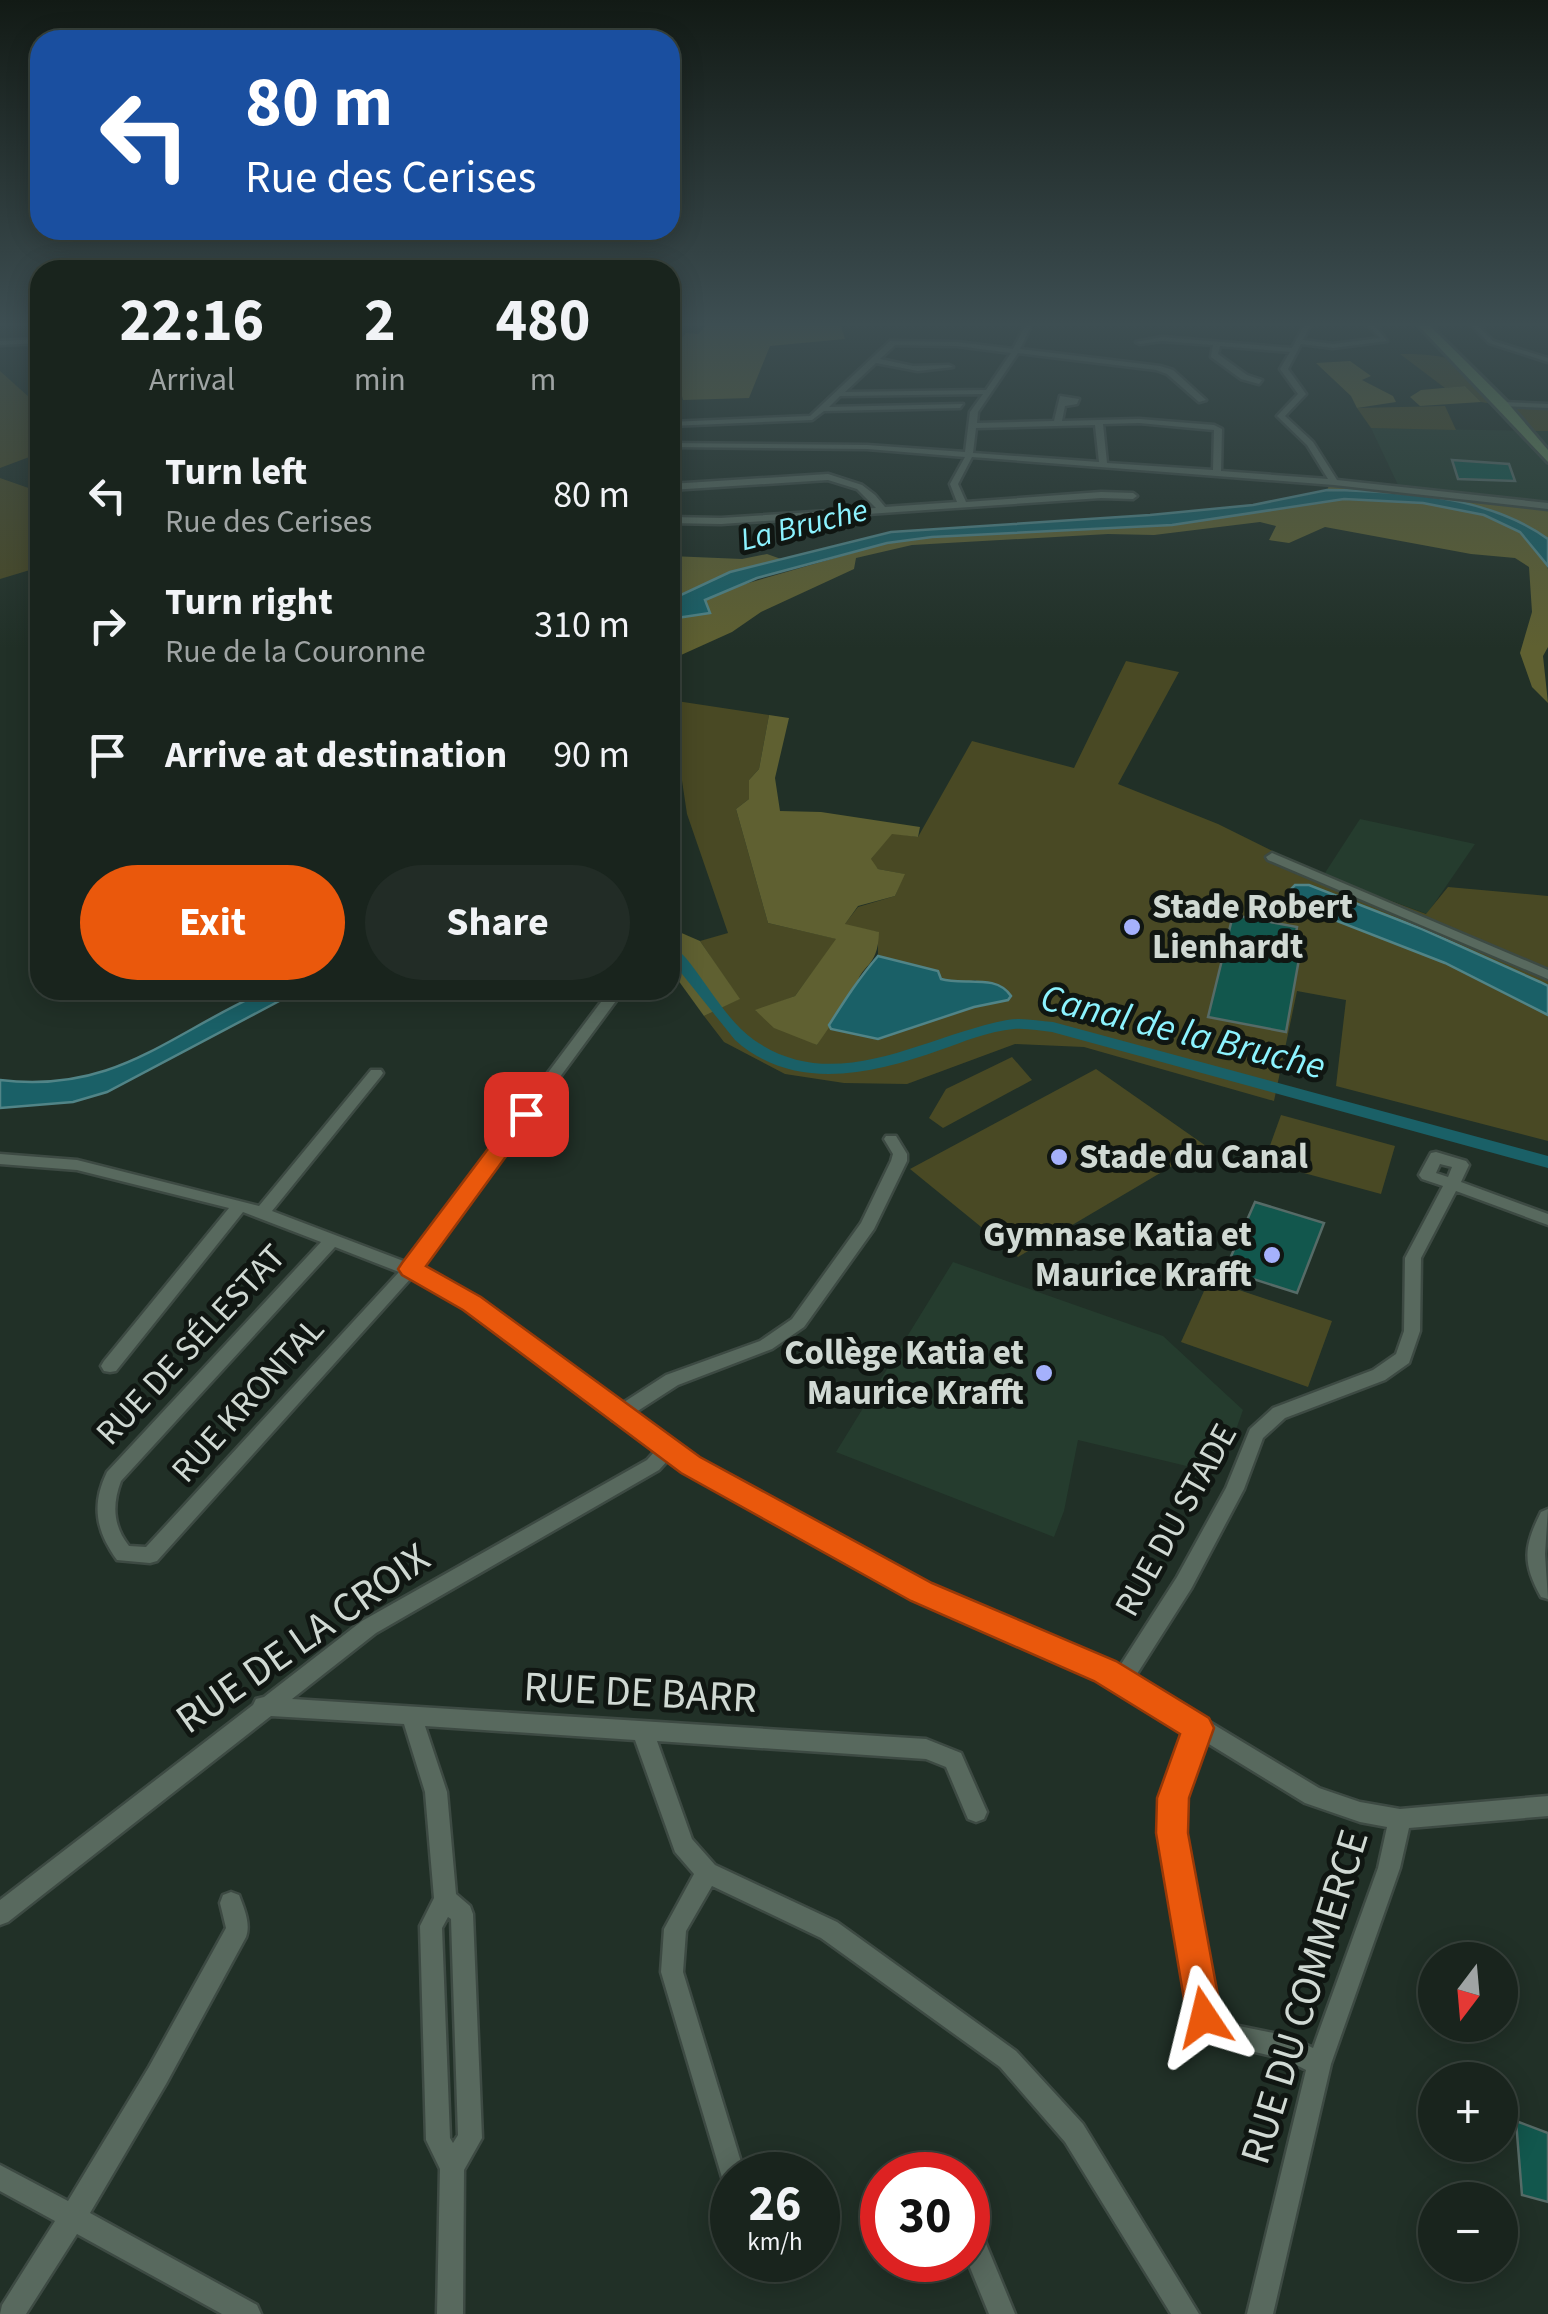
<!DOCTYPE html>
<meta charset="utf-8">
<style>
:root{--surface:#19241d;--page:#222c26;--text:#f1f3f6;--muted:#9fa4a4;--line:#37413b;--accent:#ea580c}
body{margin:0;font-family:"Source Sans 3",sans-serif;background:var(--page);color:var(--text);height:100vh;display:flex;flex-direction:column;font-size:38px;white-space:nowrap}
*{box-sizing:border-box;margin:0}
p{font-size:32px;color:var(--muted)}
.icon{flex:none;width:55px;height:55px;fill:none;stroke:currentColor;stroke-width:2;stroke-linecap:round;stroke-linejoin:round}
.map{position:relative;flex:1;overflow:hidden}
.details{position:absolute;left:30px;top:260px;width:650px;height:740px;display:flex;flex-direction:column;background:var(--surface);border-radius:30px;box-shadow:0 5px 25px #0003,0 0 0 2px var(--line)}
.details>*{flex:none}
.top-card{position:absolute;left:30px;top:30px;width:650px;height:210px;border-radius:30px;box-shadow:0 5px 25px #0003,0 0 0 2px var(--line);background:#1a4fa0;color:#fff;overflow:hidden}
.needle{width:65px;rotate:196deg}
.fabs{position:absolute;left:1418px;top:1942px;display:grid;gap:20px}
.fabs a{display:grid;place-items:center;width:100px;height:100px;border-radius:50%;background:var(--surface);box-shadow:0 5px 25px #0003,0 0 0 2px var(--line);font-size:50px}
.speed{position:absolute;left:710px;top:2152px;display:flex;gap:20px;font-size:50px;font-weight:700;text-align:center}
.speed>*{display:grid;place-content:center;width:130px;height:130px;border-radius:50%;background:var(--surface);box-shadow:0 5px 25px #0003,0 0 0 2px var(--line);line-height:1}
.speed small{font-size:25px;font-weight:400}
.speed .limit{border:15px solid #d22;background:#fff;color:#111}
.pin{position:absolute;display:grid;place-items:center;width:85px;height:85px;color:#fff;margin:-42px;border-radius:20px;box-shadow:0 5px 15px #0006}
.me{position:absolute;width:110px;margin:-55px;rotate:350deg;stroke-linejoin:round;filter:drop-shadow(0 0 8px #0008)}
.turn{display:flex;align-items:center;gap:35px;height:210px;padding:0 50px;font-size:45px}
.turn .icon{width:130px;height:130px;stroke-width:2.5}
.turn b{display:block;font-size:70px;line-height:85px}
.eta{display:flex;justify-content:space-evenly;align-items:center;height:170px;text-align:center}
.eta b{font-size:60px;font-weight:700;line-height:70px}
.button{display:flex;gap:20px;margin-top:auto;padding:20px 50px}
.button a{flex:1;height:115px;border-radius:60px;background:var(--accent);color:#fff;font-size:40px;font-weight:700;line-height:115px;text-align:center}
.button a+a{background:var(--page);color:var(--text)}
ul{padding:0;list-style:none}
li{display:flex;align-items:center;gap:30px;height:130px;padding:0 50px}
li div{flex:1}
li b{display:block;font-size:38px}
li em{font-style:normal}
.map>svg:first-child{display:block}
.built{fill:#253c2e}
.green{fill:#494924}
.forest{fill:#5f6031}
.water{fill:#1a6067;stroke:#518487;stroke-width:2.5}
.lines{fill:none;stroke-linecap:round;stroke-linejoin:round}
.canal{fill:#1a6067;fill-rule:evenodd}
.building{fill:#12574d;stroke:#566b67;stroke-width:2.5}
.minor-casing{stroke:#3d4a43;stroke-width:5}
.secondary-casing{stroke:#3d4a43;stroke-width:6}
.minor{fill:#58695e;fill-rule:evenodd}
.secondary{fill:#66875a;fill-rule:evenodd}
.route{fill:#ea580c;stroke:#983908;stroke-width:2.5}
.poi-dot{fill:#a5b1fc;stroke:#101612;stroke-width:4}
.labels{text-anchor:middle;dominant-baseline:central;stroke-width:10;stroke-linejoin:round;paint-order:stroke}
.far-water-label{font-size:32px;font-style:italic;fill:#8cf3ff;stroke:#101612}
.poi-label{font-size:35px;font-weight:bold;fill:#d0d9d3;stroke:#101612;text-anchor:start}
.street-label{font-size:35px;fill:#d0d9d3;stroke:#101612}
.water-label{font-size:38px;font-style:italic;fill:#8cf3ff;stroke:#101612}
.near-street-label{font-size:42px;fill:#d0d9d3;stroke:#101612}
</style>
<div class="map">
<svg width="1548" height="2314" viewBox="0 0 1548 2314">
<rect width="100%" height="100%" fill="#213027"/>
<!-- built -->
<g class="built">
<path d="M1371,428L1548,431V502L1399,487Z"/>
<path d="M1360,819L1475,844L1427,914L1323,876Z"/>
<path d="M953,1262L1163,1336L1243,1410L1220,1474L1078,1440L1064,1511L1054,1537L836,1452Z"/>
</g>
<!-- green -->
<g class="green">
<path d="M1400,354C1463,354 1470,364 1512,407L1548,406V431H1533L1512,407L1481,402L1465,386L1445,388Z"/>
<path d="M0,371L40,407V453L0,468Z"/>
<path d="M1445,406L1456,430L1371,428L1357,408Z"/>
<path d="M0,478L40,492V567L0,579Z"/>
<path d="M1126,661L1179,672L1118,784L1218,824L1323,876L1426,914L1448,887L1548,896V1141L1336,1086L1346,1000L1297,991L1274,1101L1084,1047L1015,1044L907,1084L844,1083L785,1074L724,1042L704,1016L739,999L700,941L728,933L687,814L670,700L769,715L759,769L749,780V799L736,809L768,923L837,939L795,996L756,1011L817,1045L829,1025L832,1029L878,1039L974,1007L1008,1000L975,980L957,984L941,979L938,971L878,956V932L844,925L858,907L895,896L904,874L878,869L870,860L892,833L918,837L972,741L1074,768Z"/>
<path d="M1012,1057L1032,1080L943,1128L929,1118L946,1089Z"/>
<path d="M1096,1069L1206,1146L1018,1257L910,1169Z"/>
<path d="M1281,1115L1395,1146L1381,1194L1264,1162Z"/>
<path d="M1209,1280L1332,1321L1308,1387L1181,1342Z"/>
</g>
<!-- forest -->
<g class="forest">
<path d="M707,324L841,326L845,339L770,346L749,398L683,400L670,351L686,333L698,334Z"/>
<path d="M1350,361L1371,376L1362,380L1393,396L1396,402L1357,408L1351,396L1316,363Z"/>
<path d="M1465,386L1481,402L1420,406L1410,397L1421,390Z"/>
<path d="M1329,486L1548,510V539C1488,495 1400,491 1327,490Z"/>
<path d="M1344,499C1398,501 1532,500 1548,569C1548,592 1548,623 1548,647L1543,656L1548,703L1532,687L1520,653L1532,612L1529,567L1515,558L1471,554L1325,527L1289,543L1269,540L1276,526L1260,522L1154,535L1108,534L912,545L856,558L854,569L761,612L732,632L670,660V619L710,613L704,600L717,592L887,543L932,537L1172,525Z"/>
<path d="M767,554L781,559L730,572L670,600V556L742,559Z"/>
<path d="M769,715L789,718L775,778L780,811L821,812L920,827L918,837L892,834L871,859L878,869L905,874L895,896L858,906L845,924L879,932C878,970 860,963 856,988L817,1045L774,1028L755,1010L795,996L836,939L768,923L736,809L749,799V780L759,769Z"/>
<path d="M670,928L700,941L740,999L704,1016L670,969Z"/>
</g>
<!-- water -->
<g class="water">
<path d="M1327,490C1400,491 1487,495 1548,539V566L1520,532L1484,515L1423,503L1344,499L1172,525L932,537L887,543L757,578L705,600L710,613L670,619V600L730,572L891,532L1150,515L1253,505Z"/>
<path d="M1295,885H1309L1422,929L1540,982L1548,986V1015L1445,963L1306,909L1293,901L1290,890Z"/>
<path d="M878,956L938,971L941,979C963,986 996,973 1011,996L1008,1000L974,1007L878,1039L831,1029L829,1025C845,1000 859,978 878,956Z"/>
<path d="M268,990H300L107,1092L73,1102L0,1108V1080C117,1094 169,1033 268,990Z"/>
</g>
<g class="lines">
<!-- canal -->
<path class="canal" d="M670,945L675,947L685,957C707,983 726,1020 754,1040C836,1097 923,1036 1007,1020C1022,1017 1038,1021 1053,1022L1548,1156V1168L1052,1032C1040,1031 1027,1028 1014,1029C989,1031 963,1042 940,1050C873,1074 794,1093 735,1040L670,959Z"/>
</g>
<!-- building -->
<g class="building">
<path d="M1452,460L1509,464L1515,481L1458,479Z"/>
<path d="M1233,915L1297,927L1292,958L1299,959L1286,1032L1208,1017Z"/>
<path d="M1255,1202L1324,1223L1297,1293L1225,1270Z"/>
<path d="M1516,2121L1548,2133V2202L1522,2195Z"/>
</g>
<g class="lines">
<!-- minor casing -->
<g class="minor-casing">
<g id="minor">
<path d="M1026,324H1032L1020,349L1160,366L1173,370L1206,400L1199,402L1167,374L1156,370L1018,353L978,412L977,423L1054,421L1060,396L1079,399L1077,404L1065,406L1062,421L1139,419L1214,425L1222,429L1221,471L1328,479L1307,445L1277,416L1298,394L1280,369L1290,352L1220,346L1218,354L1247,375L1262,380L1259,384L1241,379L1211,357L1213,345L1162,341L1140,344L1136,342L1162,337L1292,348L1305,324H1311L1303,340L1333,344L1380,338L1367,324H1374L1387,341L1333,348L1301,344L1288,369L1306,394L1285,416L1313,442L1337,480L1548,503V509L1334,485L972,457L958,484L966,502L1101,492L1133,493L1137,496L1133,499L1101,498L721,524L670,523V517L721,518L876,508L857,489L828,480L670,490V484L828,474L862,485L875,495L885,507L957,502L950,484L965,457L867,449L670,447V443L867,445L965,452L970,412L983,394L840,396L829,407L963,404L960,408L824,411L812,420L670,426V422L810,416L890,341L957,342L1013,349ZM895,345L957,346L1011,353L986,390L845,392L876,363L918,371L953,367L949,365L913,366L880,359ZM1139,423L1214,430L1213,470L1107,463L1103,424ZM1095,425L1099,462L973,453L976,428Z"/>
<path d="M1470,324H1477L1493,341L1548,358V362L1489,343Z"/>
<path d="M40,339V343L0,345V341Z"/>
<path d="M1503,402L1548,404V408L1500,406Z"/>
<path d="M1272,853L1548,970V979L1268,860L1266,857Z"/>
<path d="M610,990H624L420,1267L435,1273L478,1300L621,1404L666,1375L760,1341L792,1319L861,1223L891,1161L893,1154L884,1139L886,1136H896L907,1154V1161L874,1229L804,1327L772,1349L678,1385L633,1414L696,1460L928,1586L1118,1669L1177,1577L1226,1488L1250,1429L1273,1408L1373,1370L1396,1354L1404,1331L1405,1258L1443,1186L1422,1179L1419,1175L1431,1153L1436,1152L1466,1161L1469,1165L1461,1182L1548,1214V1225L1456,1191L1421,1258L1420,1331L1409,1363L1385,1380L1285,1418L1263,1438L1244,1489L1191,1589L1135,1677L1319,1788L1360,1802L1400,1809L1548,1796V1816L1409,1828L1400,1868L1331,2064L1273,2314H1247L1306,2070L1285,2059L1204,2040L1192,2017L1161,1833L1162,1798L1187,1730L1115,1686L914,1598L684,1470L669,1459L659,1470L376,1633L292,1699L926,1739L961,1753L987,1812L984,1819L976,1822L968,1819L946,1767L926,1759L657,1741L692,1839L715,1865L837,1922L1016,2051L1083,2124L1199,2314H1171L1065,2142L1000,2067L821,1938L712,1886L686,1931L683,1972L745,2175H732V2187L724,2184L661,1972L664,1929L694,1874L675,1852L635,1740L425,1726L447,1792L456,1894L470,1906L473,1914L482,2138L464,2170L463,2314H437L440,2169L426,2140L420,1926L434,1898L425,1792L404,1724L271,1716L8,1922L0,1925V1900L253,1705L256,1699L264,1697L362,1621L647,1460L656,1450L619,1422L612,1420L609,1415L466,1308L412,1277L157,1561L150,1563L117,1560C96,1531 91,1505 107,1472L321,1242L243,1212L116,1371L110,1372L104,1371L101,1366L104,1361L229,1208L77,1170L0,1164V1154L77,1160L259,1206L371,1070H381L383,1073L381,1076L272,1211L406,1262ZM1440,1164L1452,1167L1448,1177L1436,1173ZM335,1247L399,1272L146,1547L129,1546C113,1526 112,1505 121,1481ZM1204,1741L1305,1803L1360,1822L1387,1827L1378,1868L1313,2048L1288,2036L1219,2022L1215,2014L1183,1833L1184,1798ZM448,1917L451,1919L458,2135L453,2143L450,2138L442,1928Z"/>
<path d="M1548,1509L1545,1554L1548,1599L1541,1597C1522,1563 1524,1546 1541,1512Z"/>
<path d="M231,1892L239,1895C244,1908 251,1924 246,1937L166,2084L90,2213L257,2305L261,2314H222L77,2234L26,2314H0L2,2305L55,2221L0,2191V2165L68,2201L149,2067L226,1928L220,1903L223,1895Z"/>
<path d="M968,2218L977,2222L1015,2314H989L967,2260Z"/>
</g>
</g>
<!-- secondary casing -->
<g class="secondary-casing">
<path id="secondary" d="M1417,324H1428L1507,402L1548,450V462Z"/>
</g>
<!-- minor -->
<use href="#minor" class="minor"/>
<!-- secondary -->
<use href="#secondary" class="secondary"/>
</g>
<!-- sky -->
<linearGradient id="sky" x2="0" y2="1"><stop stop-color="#121a15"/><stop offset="0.5" stop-color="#3d4e52"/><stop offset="1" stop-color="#3d4e52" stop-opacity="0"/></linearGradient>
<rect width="1548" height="648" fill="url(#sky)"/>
<!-- route -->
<path class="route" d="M526,1107L537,1114L426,1266L481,1297L700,1457L932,1583L1116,1661L1209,1718L1214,1728L1189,1798L1188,1833L1222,2017L1217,2029L1204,2034L1192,2029L1187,2017L1156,1833L1157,1798L1180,1734L1094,1681L911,1601L681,1473L463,1310L402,1275L398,1269L402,1263L518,1109Z"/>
<!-- markers -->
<g class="poi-dot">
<circle cx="1132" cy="927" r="10"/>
<circle cx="1059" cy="1157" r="10"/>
<circle cx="1272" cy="1255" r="10"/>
<circle cx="1044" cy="1373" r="10"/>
</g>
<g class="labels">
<!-- far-water labels -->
<g class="far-water-label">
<text transform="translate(804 525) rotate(-14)">La Bruche</text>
</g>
<!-- poi labels -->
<g class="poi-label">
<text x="1152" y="907">Stade Robert<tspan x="1152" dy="40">Lienhardt</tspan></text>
<text x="1079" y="1157">Stade du Canal</text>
<text x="1252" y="1235" text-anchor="end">Gymnase Katia et<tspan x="1252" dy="40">Maurice Krafft</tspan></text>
<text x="1024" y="1353" text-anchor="end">Collège Katia et<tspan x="1024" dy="40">Maurice Krafft</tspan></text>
</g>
<!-- street labels -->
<g class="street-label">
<text transform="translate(191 1345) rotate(-47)">RUE DE SÉLESTAT</text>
<text transform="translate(248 1400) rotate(-48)">RUE KRONTAL</text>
<text transform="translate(1176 1520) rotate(-61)">RUE DU STADE</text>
</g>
<!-- water labels -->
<g class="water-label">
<text transform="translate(1183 1032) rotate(14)">Canal de la Bruche</text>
</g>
<!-- near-street labels -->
<g class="near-street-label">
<text transform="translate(303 1639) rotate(-35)">RUE DE LA CROIX</text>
<text transform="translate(640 1693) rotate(3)">RUE DE BARR</text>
<text transform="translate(1305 1997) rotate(-73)">RUE DU COMMERCE</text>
</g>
</g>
</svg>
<div class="fabs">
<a><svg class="needle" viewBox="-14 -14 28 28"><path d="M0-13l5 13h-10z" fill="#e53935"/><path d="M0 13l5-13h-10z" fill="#9fa4a4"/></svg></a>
<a>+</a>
<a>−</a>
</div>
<div class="speed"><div>26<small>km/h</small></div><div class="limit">30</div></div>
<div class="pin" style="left:526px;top:1114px;background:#d93025"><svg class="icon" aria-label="arrive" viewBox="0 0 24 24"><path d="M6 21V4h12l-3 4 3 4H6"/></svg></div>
<svg class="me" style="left:1204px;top:2017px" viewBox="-20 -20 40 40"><path d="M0-17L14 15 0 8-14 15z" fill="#ea580c" stroke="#fff" stroke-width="4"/></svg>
<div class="top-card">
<div class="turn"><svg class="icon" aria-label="left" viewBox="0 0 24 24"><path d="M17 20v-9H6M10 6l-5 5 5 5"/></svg><div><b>80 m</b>Rue des Cerises</div></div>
</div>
<section class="details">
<div class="eta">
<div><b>22:16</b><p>Arrival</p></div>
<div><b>2</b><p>min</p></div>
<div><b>480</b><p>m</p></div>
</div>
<ul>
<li><svg class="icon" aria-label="left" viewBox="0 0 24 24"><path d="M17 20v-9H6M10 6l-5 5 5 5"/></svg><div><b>Turn left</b><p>Rue des Cerises</p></div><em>80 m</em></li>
<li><svg class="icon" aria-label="right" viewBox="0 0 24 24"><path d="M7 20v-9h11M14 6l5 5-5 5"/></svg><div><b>Turn right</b><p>Rue de la Couronne</p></div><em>310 m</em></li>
<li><svg class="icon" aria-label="arrive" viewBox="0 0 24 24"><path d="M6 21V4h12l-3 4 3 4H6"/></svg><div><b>Arrive at destination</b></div><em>90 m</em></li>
</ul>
<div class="button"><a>Exit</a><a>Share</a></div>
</section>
</div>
